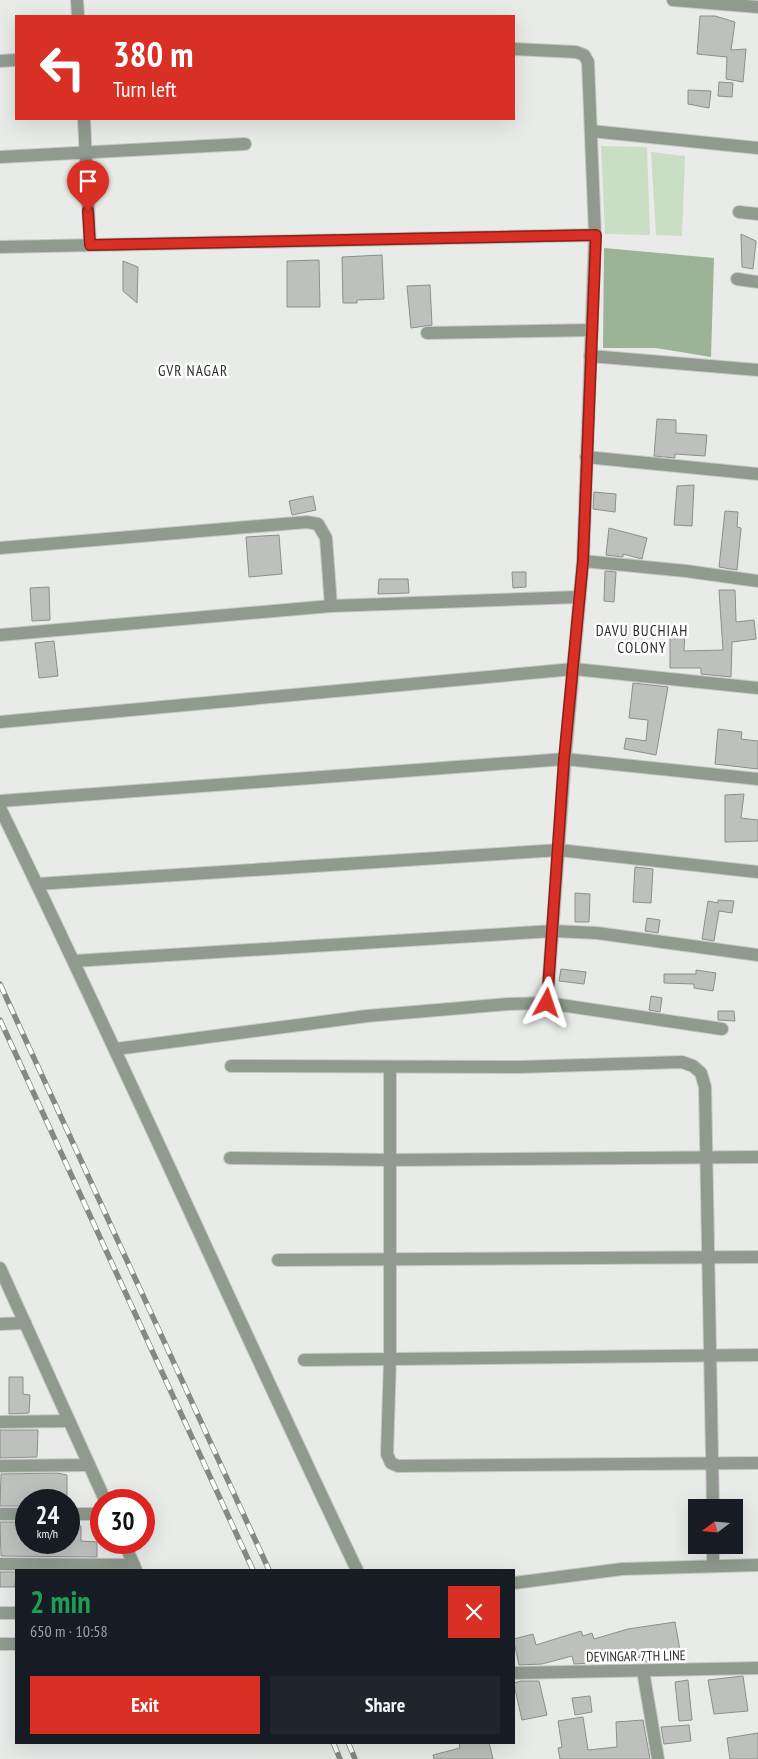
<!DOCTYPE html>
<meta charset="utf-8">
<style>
:root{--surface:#171b24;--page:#20242c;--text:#f1f3f6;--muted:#9ea1a6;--accent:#d93025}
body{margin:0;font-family:"PT Sans Narrow",sans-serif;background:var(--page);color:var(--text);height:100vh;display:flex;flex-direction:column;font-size:19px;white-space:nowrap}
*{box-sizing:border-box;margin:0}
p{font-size:16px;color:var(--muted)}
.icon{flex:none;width:28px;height:28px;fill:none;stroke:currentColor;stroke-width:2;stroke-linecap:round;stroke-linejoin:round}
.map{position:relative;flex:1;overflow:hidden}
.details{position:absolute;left:15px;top:1569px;width:500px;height:175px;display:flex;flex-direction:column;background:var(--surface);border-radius:0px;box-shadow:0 5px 20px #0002}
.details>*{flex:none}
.top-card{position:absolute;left:15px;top:15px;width:500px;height:105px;border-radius:0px;box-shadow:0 5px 20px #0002;background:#d93025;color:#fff;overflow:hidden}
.needle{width:32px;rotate:254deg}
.fabs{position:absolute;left:688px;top:1499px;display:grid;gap:10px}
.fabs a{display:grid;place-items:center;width:55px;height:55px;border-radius:0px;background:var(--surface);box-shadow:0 5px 20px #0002;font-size:25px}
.speed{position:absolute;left:15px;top:1489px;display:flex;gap:10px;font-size:25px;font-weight:700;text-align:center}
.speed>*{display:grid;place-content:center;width:65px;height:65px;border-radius:50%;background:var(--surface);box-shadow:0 5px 20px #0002;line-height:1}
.speed small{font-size:12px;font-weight:400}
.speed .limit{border:8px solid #d22;background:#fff;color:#111}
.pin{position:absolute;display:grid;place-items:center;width:42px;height:42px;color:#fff;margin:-51px -21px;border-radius:50% 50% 50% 0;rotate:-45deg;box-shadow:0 0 5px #0007}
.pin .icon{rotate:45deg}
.me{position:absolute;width:55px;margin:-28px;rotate:5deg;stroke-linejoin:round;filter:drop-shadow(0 0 4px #0008)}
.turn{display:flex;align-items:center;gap:18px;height:105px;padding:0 15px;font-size:22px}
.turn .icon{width:65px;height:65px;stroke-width:2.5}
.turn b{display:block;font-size:35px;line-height:42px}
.round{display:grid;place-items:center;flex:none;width:52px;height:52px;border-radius:0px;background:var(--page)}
.summary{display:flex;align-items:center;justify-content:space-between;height:85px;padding:0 15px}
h1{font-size:30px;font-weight:600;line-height:38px;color:#1e9e55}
.primary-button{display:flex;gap:10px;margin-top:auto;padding:10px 15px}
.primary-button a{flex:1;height:58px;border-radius:0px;background:var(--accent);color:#fff;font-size:20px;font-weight:600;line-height:58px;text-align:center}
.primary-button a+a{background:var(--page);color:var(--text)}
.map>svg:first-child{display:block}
.green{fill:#c9dec5}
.forest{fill:#9cb397}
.building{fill:#bdc0bc;stroke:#8c8f8c}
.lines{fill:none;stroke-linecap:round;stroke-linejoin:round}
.minor-casing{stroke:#c6c9c6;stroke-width:14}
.minor{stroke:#919a8f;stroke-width:12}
.rail-casing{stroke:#858885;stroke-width:5.5}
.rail{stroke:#fff;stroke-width:4;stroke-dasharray:11;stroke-linecap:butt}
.route-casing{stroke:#8d1f18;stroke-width:12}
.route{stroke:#d93025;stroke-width:9}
.labels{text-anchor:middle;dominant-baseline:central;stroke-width:5;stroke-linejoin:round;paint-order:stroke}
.street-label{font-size:14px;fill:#2c2e2c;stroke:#fff}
.neighbourhood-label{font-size:15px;letter-spacing:1px;fill:#2c2e2c;stroke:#fff}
</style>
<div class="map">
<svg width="758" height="1759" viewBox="0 0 758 1759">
<rect width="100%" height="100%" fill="#e8ebe8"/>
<!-- green -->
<g class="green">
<path d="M601,146L647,147L650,235L605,234Z"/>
<path d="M651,152L685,156L682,236L656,235Z"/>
</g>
<!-- forest -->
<path class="forest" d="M604,248L714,258L711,357L656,348H603Z"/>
<!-- building -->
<g class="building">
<path d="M700,16H715L735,22L731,50L746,49L743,82L726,79L727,57L697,54Z"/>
<path d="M719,82L733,83L732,97L718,96Z"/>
<path d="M688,90L711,91L709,108L688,104Z"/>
<path d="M741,234L756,241L753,269L742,267Z"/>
<path d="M382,255L384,299L357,300V303H343L342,257Z"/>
<path d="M319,260L320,307H287V261Z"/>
<path d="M123,261L138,267L137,303L123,291Z"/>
<path d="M430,285L432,325L411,328L407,286Z"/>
<path d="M657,419L676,420V433L707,435L705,456L675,454V458L654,456Z"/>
<path d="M694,485L692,526L674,525L677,486Z"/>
<path d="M594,492L616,494L615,512L593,509Z"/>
<path d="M313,496L316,510L292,515L289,501Z"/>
<path d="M725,511L738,512L737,527L741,528L737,570L719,567Z"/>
<path d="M609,528L647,538L642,559L623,554V557L606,555Z"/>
<path d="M279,535L282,574L249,577L246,537Z"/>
<path d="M605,571L616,572L614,602L604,601Z"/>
<path d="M512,572H526V587L513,588Z"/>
<path d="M379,579H408L409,593L378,594Z"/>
<path d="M49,587L50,620L32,621L30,588Z"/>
<path d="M719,590H735L736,622L754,620L756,639L732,642L731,677L701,674V668H670V631H685L684,651L723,650Z"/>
<path d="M54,641L58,676L39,678L35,643Z"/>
<path d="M633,683L668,687L656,755L624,749L626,738L646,741L648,720L629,718Z"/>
<path d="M718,729L742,732L741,739L758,741V769L715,764Z"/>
<path d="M744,794L741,818L758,820V841L725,842V795Z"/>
<path d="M635,867L653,869L651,903L633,902Z"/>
<path d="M575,893L590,894L589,922H575Z"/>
<path d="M718,900L734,901L732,913L719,911L714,941L702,939L708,901L718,903Z"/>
<path d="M647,918L660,920L658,933L645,931Z"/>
<path d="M561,969L586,972L584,984L559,981Z"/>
<path d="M696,970L716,973L713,991L694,988V984L664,983V974H696Z"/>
<path d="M651,996L662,998L660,1012L649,1010Z"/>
<path d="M718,1011H734L735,1021L718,1020Z"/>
<path d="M9,1377H23V1394L30,1395L29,1413L9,1414Z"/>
<path d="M0,1430H38L37,1457L0,1458Z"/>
<path d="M57,1473L67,1475V1500H26V1506H0L1,1474Z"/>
<path d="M0,1522H26V1542H69V1526H81V1541L97,1542V1557L1,1556Z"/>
<path d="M0,1572H16L15,1587H0Z"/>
<path d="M675,1622L681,1656L646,1662L644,1656L622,1663L619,1655L592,1663L574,1664L572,1656L542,1664L519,1665L514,1642V1639L533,1634L536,1645L581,1631L583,1636L592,1633L594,1639L628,1629Z"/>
<path d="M743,1676L748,1711L714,1714L708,1680Z"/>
<path d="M688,1680L692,1720L679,1721L675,1682Z"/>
<path d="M521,1681H539L547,1715L522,1720L514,1685V1683Z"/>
<path d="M590,1696L592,1712L575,1715L572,1698Z"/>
<path d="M583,1717L588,1750L617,1747L616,1722L643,1720L650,1759H560L558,1748L562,1747L558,1721Z"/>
<path d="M689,1725L691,1741L664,1744L661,1727Z"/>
<path d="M758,1733V1759H730L727,1738Z"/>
<path d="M459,1742H489L493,1759H434L433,1755L460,1748Z"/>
</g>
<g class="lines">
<!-- minor casing -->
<g class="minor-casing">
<g id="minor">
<path d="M77,0L78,16"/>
<path d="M673,0L758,7"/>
<path d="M514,49L576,52L584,55L588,62L595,235L583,561L565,759L758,779"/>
<path d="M0,61L16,60"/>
<path d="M84,119L90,245"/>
<path d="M591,131L758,148"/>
<path d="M0,157L245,144"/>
<path d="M739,212L758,214"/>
<path d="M0,247L595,235"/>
<path d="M737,279L758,282"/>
<path d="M427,333L592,330"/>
<path d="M590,356L758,370"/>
<path d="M586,457L758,474"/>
<path d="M0,548L307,522L318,524L326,538L331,606"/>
<path d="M583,561L686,571L758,581"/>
<path d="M0,635L331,606L579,597"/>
<path d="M0,722L574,669L758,688"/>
<path d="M0,801L565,759L547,1003"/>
<path d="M0,808C123,1060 236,1317 357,1570"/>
<path d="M37,884L559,850L758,872"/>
<path d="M74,961L553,931L597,933L758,955"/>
<path d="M116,1049L367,1016L508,1004L547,1003L722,1029"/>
<path d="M231,1066L519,1067L682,1062L693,1066L701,1073L705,1087L713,1508"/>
<path d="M390,1067V1359L387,1454L391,1463L398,1466L758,1463"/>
<path d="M230,1158L391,1160L758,1157"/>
<path d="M278,1260L758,1257"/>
<path d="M0,1268L105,1500"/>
<path d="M0,1324L25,1323"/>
<path d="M304,1360L758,1355"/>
<path d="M0,1422L69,1421"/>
<path d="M0,1466L89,1465"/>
<path d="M0,1514H26"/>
<path d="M69,1514H101"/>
<path d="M124,1542L136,1570"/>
<path d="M713,1545V1565"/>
<path d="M0,1564L134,1565"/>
<path d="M514,1583L622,1569L758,1565"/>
<path d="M0,1613H16"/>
<path d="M0,1644H16"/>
<path d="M643,1671L658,1759"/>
<path d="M514,1673L758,1668"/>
</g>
</g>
<!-- minor -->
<use href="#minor" class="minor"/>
<!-- rail casing -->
<g class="rail-casing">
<g id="rail">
<path d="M0,984L269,1570"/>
<path d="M0,1020L253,1570"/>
<path d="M333,1742L340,1759"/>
<path d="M348,1742L355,1759"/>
</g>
</g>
<!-- rail -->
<use href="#rail" class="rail"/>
</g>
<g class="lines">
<!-- route casing -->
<g class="route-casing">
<path id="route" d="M88,211L90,245L596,235L583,561L564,759L547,1003"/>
</g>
<!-- route -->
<use href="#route" class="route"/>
</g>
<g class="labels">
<!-- street labels -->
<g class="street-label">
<text transform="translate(636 1656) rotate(-1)">DEVINGAR 7TH LINE</text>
</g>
<!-- neighbourhood labels -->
<g class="neighbourhood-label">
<text x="193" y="370">GVR NAGAR</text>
<text x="642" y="630">DAVU BUCHIAH<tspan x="642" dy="17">COLONY</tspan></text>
</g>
</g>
</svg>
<div class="fabs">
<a><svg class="needle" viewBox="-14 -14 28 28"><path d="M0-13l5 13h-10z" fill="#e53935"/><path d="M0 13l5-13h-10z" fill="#9ea1a6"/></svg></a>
</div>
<div class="speed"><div>24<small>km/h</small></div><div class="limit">30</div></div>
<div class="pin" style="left:88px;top:211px;background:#d93025"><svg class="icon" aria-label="arrive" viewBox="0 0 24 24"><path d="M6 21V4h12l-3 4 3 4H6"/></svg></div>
<svg class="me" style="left:547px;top:1003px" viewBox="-20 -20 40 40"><path d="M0-17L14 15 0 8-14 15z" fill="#d93025" stroke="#fff" stroke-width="4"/></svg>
<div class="top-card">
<div class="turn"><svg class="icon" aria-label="left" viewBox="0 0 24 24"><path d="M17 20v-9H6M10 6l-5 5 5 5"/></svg><div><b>380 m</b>Turn left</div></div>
</div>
<section class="details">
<div class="summary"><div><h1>2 min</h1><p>650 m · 10:58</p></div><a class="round" style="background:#d93025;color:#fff"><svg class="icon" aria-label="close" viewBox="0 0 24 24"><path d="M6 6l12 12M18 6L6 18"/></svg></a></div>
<div class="primary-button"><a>Exit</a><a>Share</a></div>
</section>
</div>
